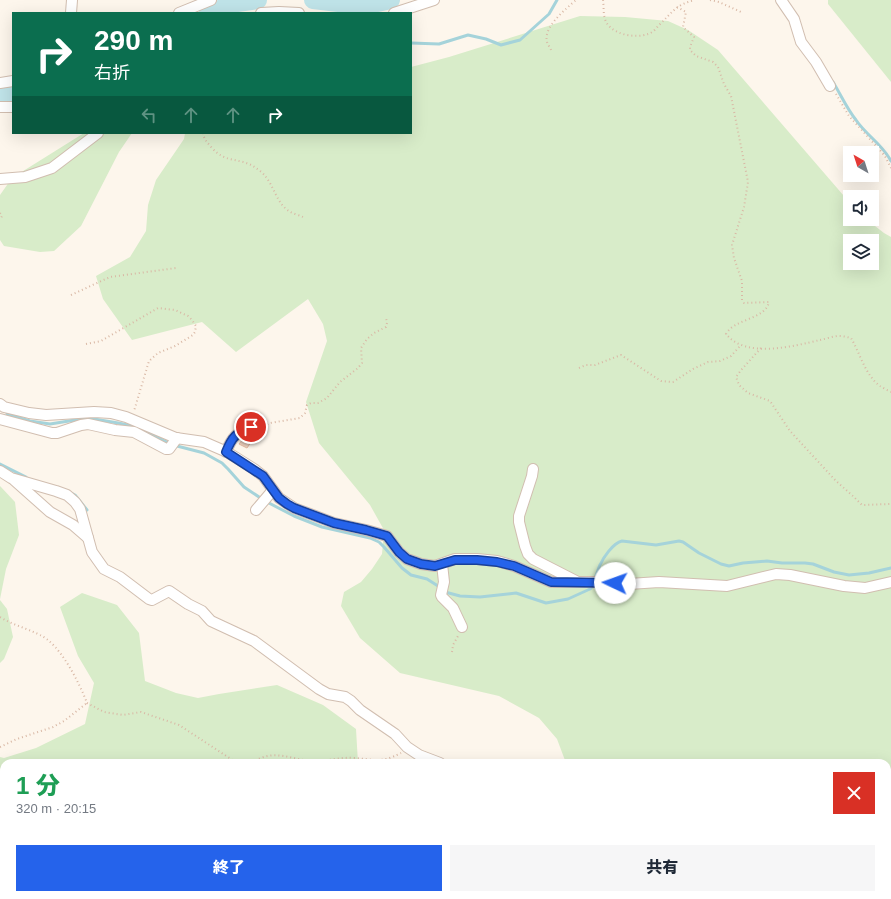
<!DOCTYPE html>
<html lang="ja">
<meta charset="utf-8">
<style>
:root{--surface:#fff;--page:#f6f6f7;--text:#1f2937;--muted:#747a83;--accent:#2563eb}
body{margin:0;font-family:Arial,"Noto Sans JP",sans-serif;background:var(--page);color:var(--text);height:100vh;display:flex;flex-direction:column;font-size:15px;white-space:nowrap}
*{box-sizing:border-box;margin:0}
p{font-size:13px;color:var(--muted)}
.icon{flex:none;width:22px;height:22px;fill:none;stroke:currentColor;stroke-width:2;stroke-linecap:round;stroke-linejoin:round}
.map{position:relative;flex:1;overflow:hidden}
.drawer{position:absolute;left:0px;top:759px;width:891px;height:140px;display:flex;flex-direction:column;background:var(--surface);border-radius:12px 12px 0 0;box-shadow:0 4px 16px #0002}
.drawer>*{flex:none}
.top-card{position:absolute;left:12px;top:12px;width:400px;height:122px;border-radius:0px;box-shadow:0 4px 16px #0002;background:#0b6e4f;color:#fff;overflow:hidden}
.needle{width:26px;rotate:321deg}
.controls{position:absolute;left:843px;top:146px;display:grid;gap:8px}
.controls a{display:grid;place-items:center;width:36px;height:36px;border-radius:0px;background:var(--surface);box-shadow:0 4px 16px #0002;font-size:20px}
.pin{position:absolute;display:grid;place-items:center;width:34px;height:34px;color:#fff;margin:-17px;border:2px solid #fff;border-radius:50%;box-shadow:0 1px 4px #0007}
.me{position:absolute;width:44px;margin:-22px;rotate:273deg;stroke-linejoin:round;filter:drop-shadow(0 0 3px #0008)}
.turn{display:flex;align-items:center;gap:14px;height:84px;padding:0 16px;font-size:18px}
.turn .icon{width:52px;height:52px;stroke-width:2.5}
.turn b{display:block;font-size:28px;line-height:34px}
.lanes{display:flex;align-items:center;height:38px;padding:0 16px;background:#0003;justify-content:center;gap:20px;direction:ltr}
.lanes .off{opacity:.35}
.round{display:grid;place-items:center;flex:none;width:42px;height:42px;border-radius:0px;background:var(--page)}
.headline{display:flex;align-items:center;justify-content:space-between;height:68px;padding:0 16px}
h1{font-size:24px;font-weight:800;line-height:30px;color:#1e9e55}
.action{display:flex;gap:8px;margin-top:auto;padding:8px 16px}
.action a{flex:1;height:46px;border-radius:0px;background:var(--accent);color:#fff;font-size:16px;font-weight:800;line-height:46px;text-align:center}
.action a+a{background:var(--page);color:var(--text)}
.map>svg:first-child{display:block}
.green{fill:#d8ecc9;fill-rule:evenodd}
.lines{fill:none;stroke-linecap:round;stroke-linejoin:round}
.stream{stroke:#a5d3da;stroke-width:3}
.river{stroke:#bfe3e8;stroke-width:18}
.building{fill:#f3d5c3;stroke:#e6bba3}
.minor-casing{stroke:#d1beb0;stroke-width:12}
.path{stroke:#d9b8a5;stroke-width:2;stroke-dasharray:1 3;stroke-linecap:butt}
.minor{stroke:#fff;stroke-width:10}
.route-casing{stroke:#184099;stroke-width:10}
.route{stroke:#2563eb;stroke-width:7}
</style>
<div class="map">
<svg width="891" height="899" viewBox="0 0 891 899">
<rect width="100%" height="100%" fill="#fdf6ec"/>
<!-- green -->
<g class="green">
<path d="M828,0H891V82L828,4Z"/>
<path d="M580,16L625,17L668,21L688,30L718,50L850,203V219H866L884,233L891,237V899H152L142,895H887V763H566L557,739L539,718L499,696L400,673L360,638L341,606L344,592L361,582L372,569L382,554L384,530L370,505L319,443L306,402L327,341L323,324L308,299L236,352L202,322L132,340L103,299L96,276L130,257L146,231L148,205L156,180L184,139L185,133H411V67L449,57ZM850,241H872V263H850Z"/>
<path d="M84,133H132L119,152L81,226L54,251L40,252L4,246L0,240V195L12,178Z"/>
<path d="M0,486L15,502L19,535L6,569L0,599Z"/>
<path d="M82,593L117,605L139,633L145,681L176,693L198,698L219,694L277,685L323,705L356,729L358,763H4V794L0,791V757L4,758L36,748L85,724L94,683L78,656L60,607Z"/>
<path d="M0,600L7,609L13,637L4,659L0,663Z"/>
</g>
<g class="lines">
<!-- stream -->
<g class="stream">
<path d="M411,43L439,44L468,35L486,39L501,45L520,40L549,14L557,0"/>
<path d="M833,82C841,95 847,109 856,120C866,135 883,145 891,161"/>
<path d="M7,414L30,421L50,424L88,418L118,423L133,426L167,442"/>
<path d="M177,446L204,453L222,463L228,469L244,487L262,499"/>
<path d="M0,464L26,477"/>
<path d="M71,493L75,495L87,510"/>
<path d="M267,502L294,516L322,527L370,538L379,542L384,547L402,568L411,575L427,579L438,586L440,590"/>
<path d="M595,578C597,574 598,569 600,565C603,558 613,543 622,541L656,545L679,541L683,542L699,553L721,564L729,566L743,563L767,561L782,563H805L813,564L834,572L849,575L869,573L891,568"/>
<path d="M445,592L460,596L480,597L516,593L546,603L568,599L590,589L593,586"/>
</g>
<!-- river -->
<g class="river">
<path d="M313,0L364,6L391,0"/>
<path d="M208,13L237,3L258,0"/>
<path d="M0,94H13"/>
</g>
</g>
<!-- building -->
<path class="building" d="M248,436L253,439L247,448L239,444L244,438Z"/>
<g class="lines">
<!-- minor casing -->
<g class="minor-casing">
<g id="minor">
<path d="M781,0L794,19L801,42L816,62L830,86"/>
<path d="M71,13L72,0"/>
<path d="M179,13L211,0"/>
<path d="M261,13L279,12L299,13"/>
<path d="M394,13L434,0"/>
<path d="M0,83L13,81"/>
<path d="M0,107H13"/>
<path d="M0,179L25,177L52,168L98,133"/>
<path d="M0,404L4,407L29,413L46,415L94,412L111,413L126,417L176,438L204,442L227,452L254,469L263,476L279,498L294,508L334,523L366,530L387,536L399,552L407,559L421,564L435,566L455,559H477L497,561L514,566L551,582H600L629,584L659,582L727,586L776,574L790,575L844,586L865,588L891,582"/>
<path d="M0,419L52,433H57L81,425L88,424L115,430L134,432L166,449H169L177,438"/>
<path d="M226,452C232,437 236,433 251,427"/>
<path d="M533,469L532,476L519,516V522L525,546L528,554L533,559L576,581"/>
<path d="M0,471L11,478L56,491L67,495L75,502L80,509L92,552L104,569L120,577L149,599L152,600L169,591L188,604L202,611L211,621L254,641L319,689L328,694L345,697L351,701L360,710L395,734L407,747L419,755L440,763"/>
<path d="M14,480L50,512L73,525L88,538"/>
<path d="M256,510L273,490"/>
<path d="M442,564L444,582L441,595L442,597L453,608L462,627"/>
<path d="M504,895L505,899"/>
</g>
</g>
<!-- path -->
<g class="path">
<path d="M603,0C604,6 603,13 605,19C609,34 635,39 648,34C652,33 656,29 658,26C671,14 676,4 695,0"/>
<path d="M710,0L719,2L741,12"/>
<path d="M677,7L686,12L683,27L694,37L690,47V50L696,56L713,62L718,67L724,84L731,96L748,182L744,207L732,245L734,258L742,281V300L744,303L769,302C765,320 735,318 726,334C746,359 794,346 820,340C826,339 833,336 839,336C843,336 847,337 851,338C860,353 865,375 880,386C883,388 887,390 891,392"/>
<path d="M551,50C550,47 547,44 547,41C543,27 567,8 576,0"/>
<path d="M836,94L849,116L878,148L885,156L891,168"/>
<path d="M203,133C204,140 208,143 212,148C226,164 241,157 256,168C259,170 263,173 265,176C274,186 277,204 289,211C293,214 299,215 303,217"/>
<path d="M0,213L2,216L0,220"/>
<path d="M71,295L110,277L176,268"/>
<path d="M86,344L101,341L158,308L175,310L188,316L192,320L196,326L195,332L193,335L175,346L158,353L149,361L134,411"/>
<path d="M761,348L742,369L736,377L739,385L748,393L770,401L790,431L836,481L854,497L862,505L891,504"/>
<path d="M579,368L586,365H595L621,355L661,381L673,382L693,369L708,362L720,361L731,356L741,345"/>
<path d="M260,428L270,423L300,418L305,413L307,405L311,403H318L327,398L340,382L358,368L362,363L361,348L367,339L374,333L386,327L387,323L386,318"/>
<path d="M0,617C13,625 26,628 40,635C60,644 79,682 87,703L104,712L123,715L141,712L179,725L237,763"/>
<path d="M452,652L453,645L458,636"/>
<path d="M0,747L17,739L53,727L64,721L87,703"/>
<path d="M252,763C274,747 293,761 315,761C328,761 340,757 353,758C374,759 380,764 401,753"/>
<path d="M412,895L414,899"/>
</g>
<!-- minor -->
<use href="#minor" class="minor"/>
</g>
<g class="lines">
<!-- route casing -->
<g class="route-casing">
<path id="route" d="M251,427C236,433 232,437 226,452L263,476L279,498L287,504L294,508L334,523L366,530L387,536L399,552L407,559L421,564L435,566L455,560H477L497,562L514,566L551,582L615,583"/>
</g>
<!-- route -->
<use href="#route" class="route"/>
</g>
</svg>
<div class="controls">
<a><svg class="needle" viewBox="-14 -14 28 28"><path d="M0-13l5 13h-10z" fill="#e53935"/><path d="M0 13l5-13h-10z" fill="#747a83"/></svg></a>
<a><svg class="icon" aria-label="sound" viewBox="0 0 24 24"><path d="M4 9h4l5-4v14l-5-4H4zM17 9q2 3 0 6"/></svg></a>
<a><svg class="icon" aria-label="layers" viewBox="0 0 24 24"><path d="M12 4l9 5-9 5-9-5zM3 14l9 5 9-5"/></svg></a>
</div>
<div class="pin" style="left:251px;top:427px;background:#d93025"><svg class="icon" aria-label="arrive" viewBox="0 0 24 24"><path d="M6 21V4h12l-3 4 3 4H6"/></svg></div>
<svg class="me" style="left:615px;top:583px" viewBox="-20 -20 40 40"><circle r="19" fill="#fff"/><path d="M0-13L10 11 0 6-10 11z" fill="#2563eb"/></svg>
<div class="top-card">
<div class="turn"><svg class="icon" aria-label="right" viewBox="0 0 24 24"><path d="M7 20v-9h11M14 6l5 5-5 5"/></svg><div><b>290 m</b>右折</div></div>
<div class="lanes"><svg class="icon off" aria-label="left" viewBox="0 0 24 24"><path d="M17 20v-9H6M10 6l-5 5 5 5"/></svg><svg class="icon off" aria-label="ahead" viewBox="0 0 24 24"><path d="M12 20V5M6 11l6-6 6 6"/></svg><svg class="icon off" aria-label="ahead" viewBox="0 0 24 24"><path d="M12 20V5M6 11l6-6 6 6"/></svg><svg class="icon" aria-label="right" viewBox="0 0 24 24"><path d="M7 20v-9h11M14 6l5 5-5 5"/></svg></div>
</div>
<section class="drawer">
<div class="headline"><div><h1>1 分</h1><p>320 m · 20:15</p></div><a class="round" style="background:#d93025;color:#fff"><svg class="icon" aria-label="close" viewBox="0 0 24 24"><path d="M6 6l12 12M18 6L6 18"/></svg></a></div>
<div class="action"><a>終了</a><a>共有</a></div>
</section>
</div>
